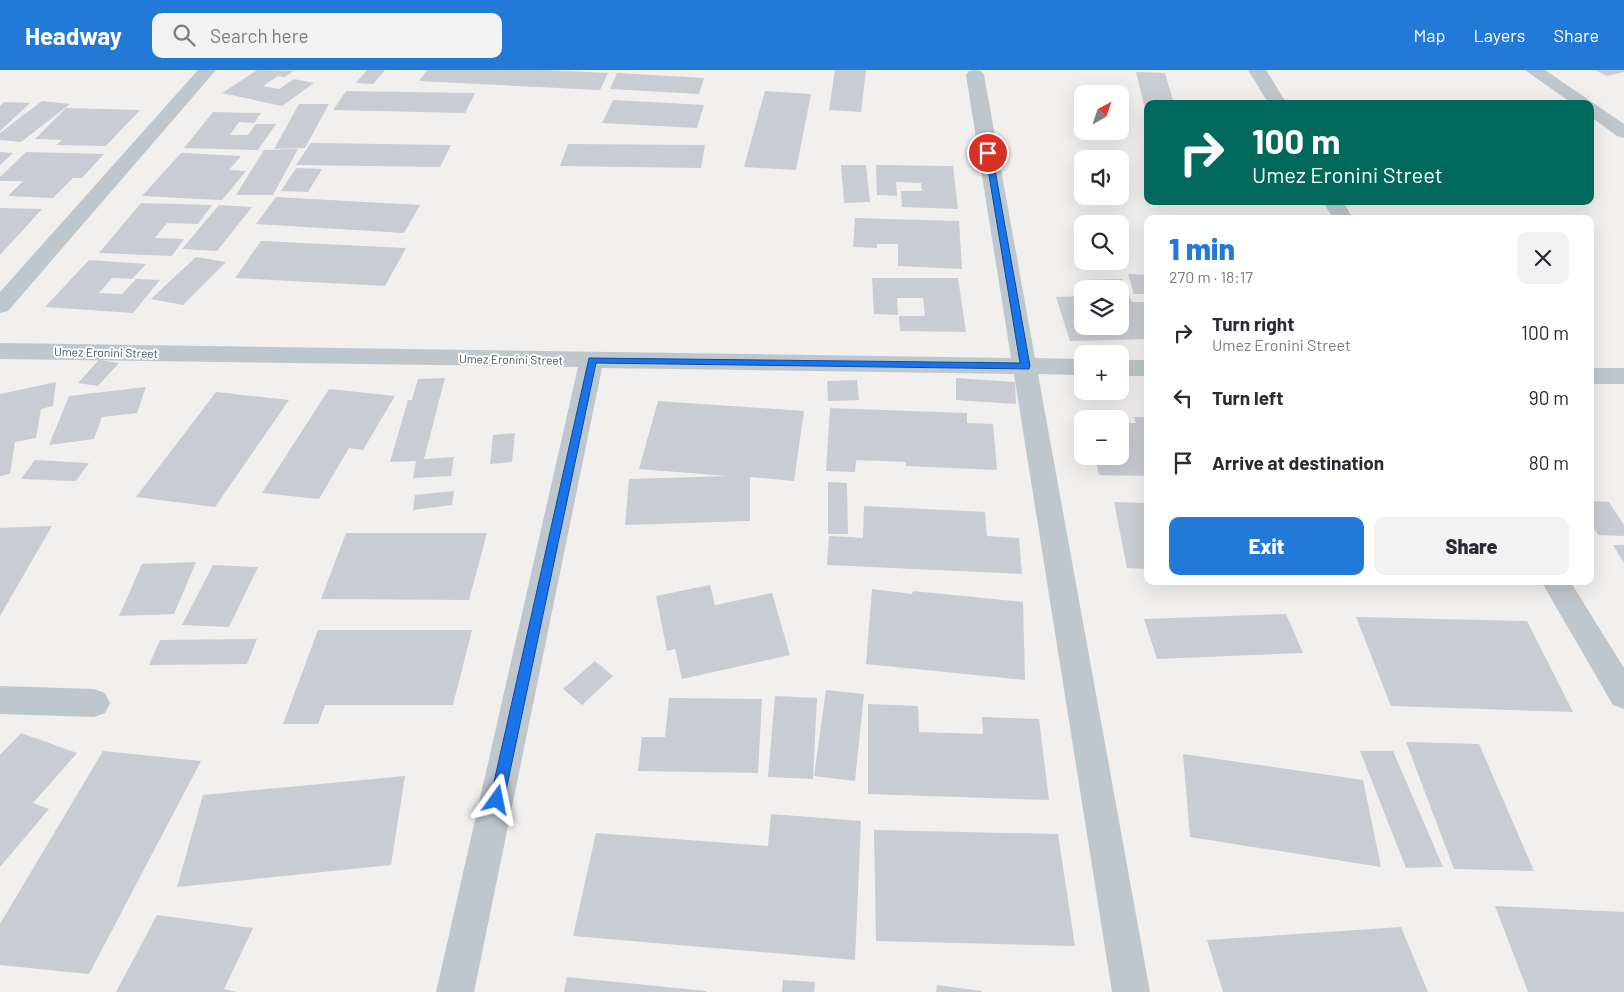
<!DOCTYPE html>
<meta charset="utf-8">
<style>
:root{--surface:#fff;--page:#f2f2f3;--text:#2b2b33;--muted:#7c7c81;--accent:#2379d8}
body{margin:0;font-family:Barlow,sans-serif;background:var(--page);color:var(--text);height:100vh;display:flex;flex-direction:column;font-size:19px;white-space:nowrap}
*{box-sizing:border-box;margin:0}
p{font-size:16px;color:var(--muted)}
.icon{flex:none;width:28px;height:28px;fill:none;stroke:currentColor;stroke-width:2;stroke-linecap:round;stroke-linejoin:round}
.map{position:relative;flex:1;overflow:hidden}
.drawer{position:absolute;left:1144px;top:145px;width:450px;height:370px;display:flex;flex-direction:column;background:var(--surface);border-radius:10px;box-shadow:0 5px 20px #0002}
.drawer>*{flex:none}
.guide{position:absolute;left:1144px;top:30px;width:450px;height:105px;border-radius:10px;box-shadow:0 5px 20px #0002;background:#00695c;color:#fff;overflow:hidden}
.needle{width:32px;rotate:40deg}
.fabs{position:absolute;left:1074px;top:15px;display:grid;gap:10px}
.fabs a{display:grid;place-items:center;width:55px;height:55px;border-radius:10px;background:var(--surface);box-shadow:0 5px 20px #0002;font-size:25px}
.pin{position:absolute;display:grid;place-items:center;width:42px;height:42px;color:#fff;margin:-21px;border:2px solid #fff;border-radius:50%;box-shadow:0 1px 5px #0007}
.me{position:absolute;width:55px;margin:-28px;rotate:12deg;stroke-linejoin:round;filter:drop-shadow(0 0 4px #0008)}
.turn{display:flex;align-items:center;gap:18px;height:105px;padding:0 25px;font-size:22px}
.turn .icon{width:65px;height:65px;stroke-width:2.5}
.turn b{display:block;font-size:35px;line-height:42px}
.round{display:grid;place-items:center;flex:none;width:52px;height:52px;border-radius:10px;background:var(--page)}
.summary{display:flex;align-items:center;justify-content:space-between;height:85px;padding:0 25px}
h1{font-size:30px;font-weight:800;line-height:38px;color:var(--accent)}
.primary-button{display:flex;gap:10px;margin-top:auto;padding:10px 25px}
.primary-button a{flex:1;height:58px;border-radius:10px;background:var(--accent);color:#fff;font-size:20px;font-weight:800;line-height:58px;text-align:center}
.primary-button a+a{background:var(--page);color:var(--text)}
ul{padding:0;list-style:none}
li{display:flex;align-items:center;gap:15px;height:65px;padding:0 25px}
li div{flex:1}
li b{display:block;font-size:19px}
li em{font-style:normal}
header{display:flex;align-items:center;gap:30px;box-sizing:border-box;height:70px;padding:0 25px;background:var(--accent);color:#fff}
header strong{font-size:24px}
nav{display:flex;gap:28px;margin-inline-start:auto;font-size:18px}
.search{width:350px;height:45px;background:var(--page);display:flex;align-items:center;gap:12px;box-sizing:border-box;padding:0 18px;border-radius:10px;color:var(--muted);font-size:19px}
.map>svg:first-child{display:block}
.building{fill:#c9ccd2}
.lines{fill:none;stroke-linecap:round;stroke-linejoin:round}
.minor{fill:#bec7cd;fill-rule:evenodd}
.route{fill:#1a73e8;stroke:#114b97}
.labels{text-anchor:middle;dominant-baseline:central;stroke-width:4;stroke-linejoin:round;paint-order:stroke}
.street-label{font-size:12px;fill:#48535c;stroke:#fff}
</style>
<header>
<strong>Headway</strong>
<div class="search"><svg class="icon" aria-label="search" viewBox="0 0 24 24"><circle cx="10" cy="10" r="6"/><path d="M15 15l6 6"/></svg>Search here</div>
<nav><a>Map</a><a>Layers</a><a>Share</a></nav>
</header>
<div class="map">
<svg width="1624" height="922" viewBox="0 0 1624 922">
<rect width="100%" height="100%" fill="#f2efef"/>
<!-- building -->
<g class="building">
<path d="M257,0L293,1L285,7L278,6L263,16L279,19L294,9L314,13L282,36L222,23Z"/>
<path d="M367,0H385L373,14L356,13Z"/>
<path d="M427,0H544L608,3L600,20L419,11Z"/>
<path d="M835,0H866L861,42L829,40Z"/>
<path d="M1595,0H1624V2L1607,6Z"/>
<path d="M1136,2L1165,3L1174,34L1144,35Z"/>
<path d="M617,3L704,8L699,24L610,19Z"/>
<path d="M346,21L475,23L465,43L333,40Z"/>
<path d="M765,21L811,24L796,100L744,97Z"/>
<path d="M613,30L704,35L697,58L602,53Z"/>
<path d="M42,31L70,34L21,72L0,70V63Z"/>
<path d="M1548,31L1551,34H1488V32Z"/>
<path d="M4,32L30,33L0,61V36Z"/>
<path d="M299,34H329L305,78L274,79Z"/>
<path d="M66,38L140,40L106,76L56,75L62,70L35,69Z"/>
<path d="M213,42L261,43L254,53L239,52L230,65H248L256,54H276L258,80L184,78Z"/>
<path d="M311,73L451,75L440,97L296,95Z"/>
<path d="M568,74L705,75L701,98L560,96Z"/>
<path d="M298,79L273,125H236L264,80Z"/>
<path d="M0,82L13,83L0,95Z"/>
<path d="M26,82L104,84L82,108H73L53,128L8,126L23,111H0V107Z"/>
<path d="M181,83L241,86L229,100L246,101L222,130L142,126Z"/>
<path d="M841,95H866L870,132L844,133Z"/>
<path d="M876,95L953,96L958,139L902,137L901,121H922L921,113L896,112L897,126L877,125Z"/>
<path d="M296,98L322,99L308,122L281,121Z"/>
<path d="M276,127L420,135L404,163L256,154Z"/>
<path d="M141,133L212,135L198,154L167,153L155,168L184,169L172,186L99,183Z"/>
<path d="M219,135L252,137L217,181L182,179Z"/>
<path d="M0,138L42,139L0,185Z"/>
<path d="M855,148L959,151L962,199L898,196V174H877V178L853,177Z"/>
<path d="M261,171L406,178L385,216L235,208Z"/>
<path d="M196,187L226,192L183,235L151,229Z"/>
<path d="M89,190L146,194L132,209L112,208L99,223L122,224L136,209L160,210L133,243L45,237Z"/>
<path d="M1128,204L1148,205V224H1134Z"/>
<path d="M872,208H958L966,262L900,261L899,246H925L923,228H897L898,245L874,244Z"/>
<path d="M1122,209L1132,232H1148V269L1070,271L1056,227L1082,226V256H1120V219H1085L1081,210Z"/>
<path d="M99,290L119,293L98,316L78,313Z"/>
<path d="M445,308L424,389L454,387L451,406L413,408L416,391L390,392L408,330H412L418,309Z"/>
<path d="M956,308L1015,312L1016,334L956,330Z"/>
<path d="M857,310L859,330L828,331L827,311Z"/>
<path d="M56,312L53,336L41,339L36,368L15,372L10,404L0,406V324Z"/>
<path d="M146,317L137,343L102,347L94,369L49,375L69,326Z"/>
<path d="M329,319L395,326L363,380L349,378L319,429L262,423Z"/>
<path d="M216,322L289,330L215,437L136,427Z"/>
<path d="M658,331L804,341L794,411L750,407V451L625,455L629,409L728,406L639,399Z"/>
<path d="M830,338L967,343V353L993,354L997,400L906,396V392L856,390L855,402L826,401Z"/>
<path d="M1134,347H1148V406L1099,405L1095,386H1120V353H1136Z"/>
<path d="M515,363L512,392L490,394L493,365Z"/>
<path d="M35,390L89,393L76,411L21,409Z"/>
<path d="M828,412L847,413L848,464H828Z"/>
<path d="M454,421L452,435L413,440L415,425Z"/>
<path d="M1590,431L1609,432L1624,455V466L1598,465L1590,452Z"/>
<path d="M1114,432L1148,433V499L1127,498Z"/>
<path d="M864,436L985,442L987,466L1019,468L1022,504L827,495L829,466L863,468Z"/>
<path d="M52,456L0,546V458Z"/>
<path d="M346,463H487L469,530L321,529Z"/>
<path d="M1613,475H1624V493Z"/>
<path d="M196,492L174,544L119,546L142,494Z"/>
<path d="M213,495L258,497L229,557L182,555Z"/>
<path d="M1346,511H1453L1455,513L1347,514Z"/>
<path d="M1456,511H1481L1482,515L1456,513Z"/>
<path d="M710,515L715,535L772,523L790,585L682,609L675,579L667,581L656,526Z"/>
<path d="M872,519L912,524L913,521L1023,532L1025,610L866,594Z"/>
<path d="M1286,544L1303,583L1157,589L1144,549Z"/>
<path d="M1356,547L1527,551L1573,642L1391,636Z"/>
<path d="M318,560H472L453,635H325L318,654H283Z"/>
<path d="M257,569L247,594L149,595L160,570Z"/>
<path d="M595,591L613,606L582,635L563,619Z"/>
<path d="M826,620L864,624L855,711L814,706Z"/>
<path d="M775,626L817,628L813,709L768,707Z"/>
<path d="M669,628L762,629L758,703L638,701L642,667H665Z"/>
<path d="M868,634L918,636L919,662L983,664L982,647L1039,649L1049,730L868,724Z"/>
<path d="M21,663L77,683L33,733L49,739L0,797V685Z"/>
<path d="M1406,672L1479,674L1534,801L1454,799Z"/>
<path d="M103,681L201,691L89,904L0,895V854Z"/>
<path d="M1360,681H1393L1443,797L1406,798Z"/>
<path d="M1183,684L1363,710L1381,797L1190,767Z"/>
<path d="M405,706L391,795L177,817L203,725Z"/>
<path d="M771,744L861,751L855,890L573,866L596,763L768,776Z"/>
<path d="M874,760L1058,764L1075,876L876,871Z"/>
<path d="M1495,836L1624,842V922H1528Z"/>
<path d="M157,845L253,858L224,919L237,922H116Z"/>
<path d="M1401,857L1428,922H1223L1207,870Z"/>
<path d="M567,907L706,921V922H564Z"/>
<path d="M783,910L815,912L814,922H782Z"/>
<path d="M937,915L982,921V922H936Z"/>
</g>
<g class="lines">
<!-- minor -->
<g class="minor">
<path d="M198,0H216L8,241L0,243V222Z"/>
<path d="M976,0L981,1L984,5L1035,288L1082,289V305L1038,304L1150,922H1112L1014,304L602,298L474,922H436L578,297L0,289V273L1011,288L966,5L969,1Z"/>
<path d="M1248,0H1266L1287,34H1269Z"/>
<path d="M1525,0H1545L1624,54V68L1617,66L1590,46V34H1573Z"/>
<path d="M1323,131H1343L1353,149H1333Z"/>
<rect x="1120" y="290" width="28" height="16"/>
<rect x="1590" y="298" width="34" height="16"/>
<path d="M1541,511H1570L1624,598V639L1613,635Z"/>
<path d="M0,616L94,619L105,623L110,633L105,643L94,647L0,644Z"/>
</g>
</g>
<!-- route -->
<path class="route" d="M985,81L992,83L1030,296L1029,299L596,293L504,730L502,735L497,737L492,735L490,730L589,288L1020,293Z"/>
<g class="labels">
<!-- street labels -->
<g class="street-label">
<text transform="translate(106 282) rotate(1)">Umez Eronini Street</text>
<text transform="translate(511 289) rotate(1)">Umez Eronini Street</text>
</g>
</g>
</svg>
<div class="fabs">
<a><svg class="needle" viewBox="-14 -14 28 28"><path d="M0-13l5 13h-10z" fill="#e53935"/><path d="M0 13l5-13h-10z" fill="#7c7c81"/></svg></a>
<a><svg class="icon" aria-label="sound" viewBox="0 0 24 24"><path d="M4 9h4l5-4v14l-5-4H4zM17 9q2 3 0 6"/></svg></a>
<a><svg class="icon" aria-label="search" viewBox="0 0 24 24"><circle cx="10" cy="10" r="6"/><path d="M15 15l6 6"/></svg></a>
<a><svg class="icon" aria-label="layers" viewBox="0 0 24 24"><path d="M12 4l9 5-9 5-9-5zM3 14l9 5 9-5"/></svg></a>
<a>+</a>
<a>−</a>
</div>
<div class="pin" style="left:988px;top:83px;background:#d93025"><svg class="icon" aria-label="arrive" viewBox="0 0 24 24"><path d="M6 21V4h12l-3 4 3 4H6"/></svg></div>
<svg class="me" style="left:497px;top:730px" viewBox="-20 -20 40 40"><path d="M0-17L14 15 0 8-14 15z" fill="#1a73e8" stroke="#fff" stroke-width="4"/></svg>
<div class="guide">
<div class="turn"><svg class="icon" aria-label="right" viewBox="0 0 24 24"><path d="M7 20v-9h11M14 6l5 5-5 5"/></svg><div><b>100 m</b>Umez Eronini Street</div></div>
</div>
<section class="drawer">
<div class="summary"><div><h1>1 min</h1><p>270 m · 18:17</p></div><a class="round"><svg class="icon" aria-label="close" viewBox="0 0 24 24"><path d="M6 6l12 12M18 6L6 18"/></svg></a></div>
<ul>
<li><svg class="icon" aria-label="right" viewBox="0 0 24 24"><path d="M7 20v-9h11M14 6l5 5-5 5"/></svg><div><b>Turn right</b><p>Umez Eronini Street</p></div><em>100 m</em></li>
<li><svg class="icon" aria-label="left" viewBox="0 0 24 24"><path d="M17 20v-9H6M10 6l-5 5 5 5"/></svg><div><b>Turn left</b></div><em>90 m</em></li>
<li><svg class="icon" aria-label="arrive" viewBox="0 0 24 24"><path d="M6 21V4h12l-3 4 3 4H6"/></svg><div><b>Arrive at destination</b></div><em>80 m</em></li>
</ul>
<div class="primary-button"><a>Exit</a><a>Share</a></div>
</section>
</div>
